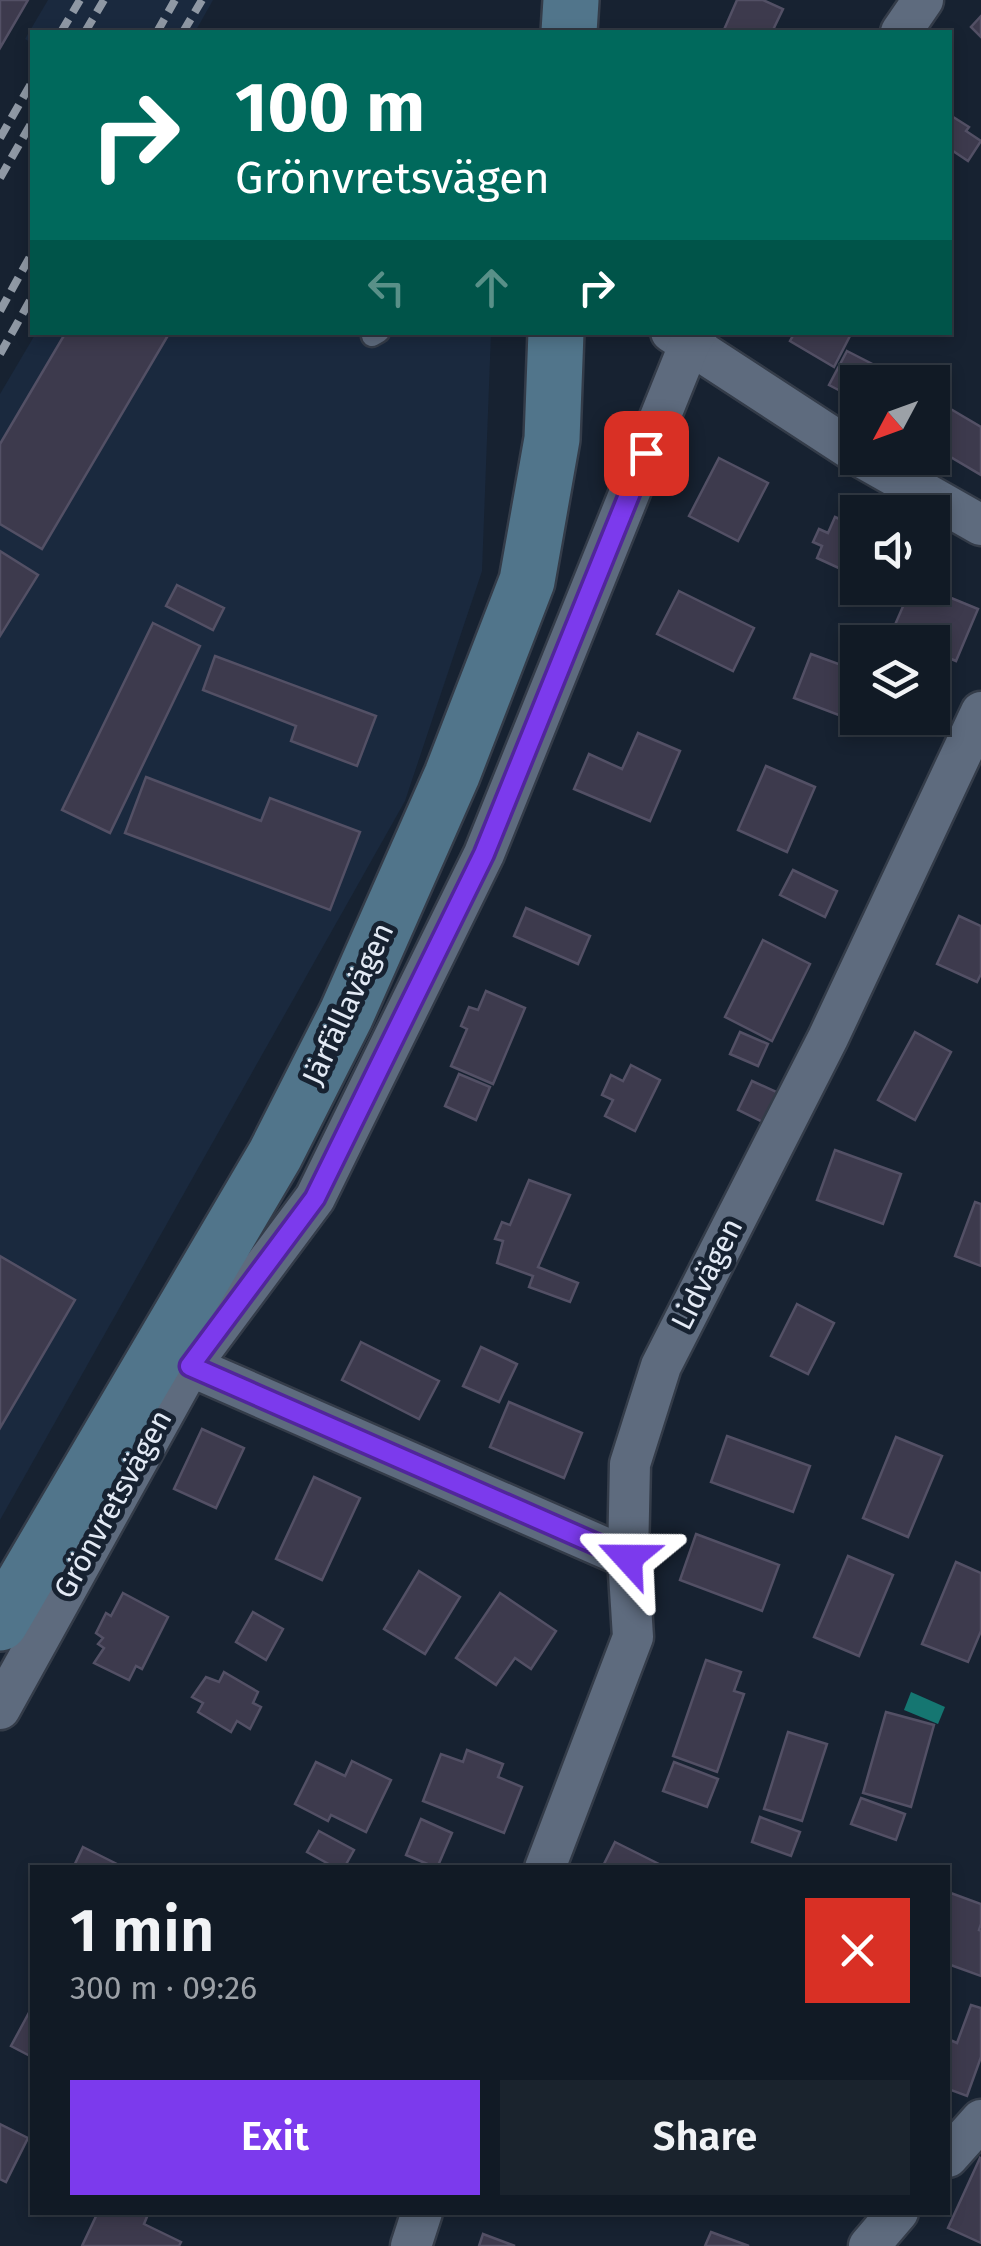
<!DOCTYPE html>
<meta charset="utf-8">
<style>
:root{--surface:#111a25;--page:#1a232d;--text:#f1f3f6;--muted:#9ca1a7;--line:#303842;--accent:#7c3aed}
body{margin:0;font-family:"Fira Sans",sans-serif;background:var(--page);color:var(--text);height:100vh;display:flex;flex-direction:column;font-size:38px;white-space:nowrap}
*{box-sizing:border-box;margin:0}
p{font-size:32px;color:var(--muted)}
.icon{flex:none;width:55px;height:55px;fill:none;stroke:currentColor;stroke-width:2;stroke-linecap:round;stroke-linejoin:round}
.map{position:relative;flex:1;overflow:hidden}
.drawer{position:absolute;left:30px;top:1865px;width:920px;height:350px;display:flex;flex-direction:column;background:var(--surface);border-radius:0px;box-shadow:0 5px 15px #0003,0 0 0 2px var(--line)}
.drawer>*{flex:none}
.banner{position:absolute;left:30px;top:30px;width:922px;height:305px;border-radius:0px;box-shadow:0 5px 15px #0003,0 0 0 2px var(--line);background:#00695c;color:#fff;overflow:hidden}
.needle{width:65px;rotate:229deg}
.fabs{position:absolute;left:840px;top:365px;display:grid;gap:20px}
.fabs a{display:grid;place-items:center;width:110px;height:110px;border-radius:0px;background:var(--surface);box-shadow:0 5px 15px #0003,0 0 0 2px var(--line);font-size:50px}
.pin{position:absolute;display:grid;place-items:center;width:85px;height:85px;color:#fff;margin:-42px;border-radius:20px;box-shadow:0 5px 15px #0006}
.me{position:absolute;width:110px;margin:-55px;rotate:294deg;stroke-linejoin:round;filter:drop-shadow(0 0 8px #0008)}
.turn{display:flex;align-items:center;gap:35px;height:210px;padding:0 40px;font-size:45px}
.turn .icon{width:130px;height:130px;stroke-width:2.5}
.turn b{display:block;font-size:70px;line-height:85px}
.lanes{display:flex;align-items:center;height:95px;padding:0 40px;background:#0003;justify-content:center;gap:50px;direction:ltr}
.lanes .off{opacity:.35}
.round{display:grid;place-items:center;flex:none;width:105px;height:105px;border-radius:0px;background:var(--page)}
.headline{display:flex;align-items:center;justify-content:space-between;height:170px;padding:0 40px}
h1{font-size:60px;font-weight:600;line-height:75px}
.action{display:flex;gap:20px;margin-top:auto;padding:20px 40px}
.action a{flex:1;height:115px;border-radius:0px;background:var(--accent);color:#fff;font-size:40px;font-weight:600;line-height:115px;text-align:center}
.action a+a{background:var(--page);color:var(--text)}
.map>svg:first-child{display:block}
.built{fill:#1a293e}
.water{fill:#157671}
.building{fill:#3d3a4d;stroke:#535065;stroke-width:2.5}
.lines{fill:none;stroke-linecap:round;stroke-linejoin:round}
.lane-casing{stroke:#343c49;stroke-width:25}
.street-casing{stroke:#343c49;stroke-width:45}
.secondary-casing{stroke:#343c49;stroke-width:60}
.lane{stroke:#5e6b7e;stroke-width:20}
.street{stroke:#5e6b7e;stroke-width:40}
.secondary{stroke:#51758b;stroke-width:55}
.rail{stroke:#8f98a4;stroke-width:8;stroke-dasharray:15 8;stroke-linecap:butt}
.route-casing{stroke:#51269a;stroke-width:25}
.route{stroke:#7c3aed;stroke-width:18}
.labels{text-anchor:middle;dominant-baseline:central;stroke-width:10;stroke-linejoin:round;paint-order:stroke}
.street-label{font-size:30px;fill:#e3eaf5;stroke:#172231}
</style>
<div class="map">
<svg width="981" height="2246" viewBox="0 0 981 2246">
<rect width="100%" height="100%" fill="#172231"/>
<!-- built -->
<g class="built">
<path d="M48,0H213L195,32H32V43L25,39Z"/>
<path d="M36,333H491L482,571L405,801L0,1520V394Z"/>
</g>
<!-- water -->
<path class="water" d="M911,1692L945,1707L938,1724L904,1710Z"/>
<!-- building -->
<g class="building">
<path d="M0,0H28L0,48Z"/>
<path d="M737,0H763L783,9L772,32H723Z"/>
<path d="M981,16V37L971,27Z"/>
<path d="M950,115L969,127L966,131L981,141L968,161L953,151L950,156Z"/>
<path d="M66,332H170L42,549L0,524V444Z"/>
<path d="M795,332H852L834,367L790,341Z"/>
<path d="M847,351L884,370L877,382H858V400L829,385Z"/>
<path d="M932,398L981,427V475L932,446Z"/>
<path d="M719,458L768,483L738,541L689,516Z"/>
<path d="M835,517L858,527V567L854,575L817,558L822,546L813,542L819,529L828,533Z"/>
<path d="M0,551L38,575L0,636Z"/>
<path d="M177,585L224,608L213,630L166,606Z"/>
<path d="M911,588H927L978,609L956,661L932,651V642H911L891,634Z"/>
<path d="M679,591L754,628L733,671L657,634Z"/>
<path d="M153,623L200,646L110,833L62,810Z"/>
<path d="M811,654L858,671L857,722L794,698Z"/>
<path d="M215,656L376,716L357,766L291,741L296,726L203,690Z"/>
<path d="M638,733L680,751L650,821L574,789L589,754L622,769Z"/>
<path d="M766,766L815,787L787,852L738,830Z"/>
<path d="M146,777L261,821L270,798L360,832L330,910L125,833Z"/>
<path d="M793,870L837,891L825,917L780,895Z"/>
<path d="M526,908L590,936L578,964L514,936Z"/>
<path d="M959,916L981,926V974L977,982L937,964Z"/>
<path d="M763,940L810,964L772,1041L725,1017Z"/>
<path d="M486,991L525,1008L493,1084L451,1066L467,1029L461,1026L469,1007L478,1010Z"/>
<path d="M740,1032L768,1044L758,1066L730,1054Z"/>
<path d="M915,1032L951,1052L915,1120L878,1100Z"/>
<path d="M631,1065L660,1080L635,1131L605,1116L613,1100L602,1095L611,1075L623,1081Z"/>
<path d="M459,1074L490,1087L476,1120L445,1106Z"/>
<path d="M752,1081L781,1094L767,1124L738,1110Z"/>
<path d="M835,1150L901,1174L883,1224L817,1200Z"/>
<path d="M529,1180L570,1195L538,1267L578,1283L570,1302L529,1287L533,1276L497,1263L503,1241L495,1239L502,1222L510,1225Z"/>
<path d="M975,1202L981,1204V1266L955,1256Z"/>
<path d="M0,1256L75,1300L0,1428Z"/>
<path d="M797,1304L834,1323L808,1374L771,1356Z"/>
<path d="M361,1342L439,1381L419,1419L342,1380Z"/>
<path d="M481,1347L517,1364L499,1402L463,1386Z"/>
<path d="M509,1402L582,1433L564,1478L490,1447Z"/>
<path d="M202,1429L244,1448L216,1508L174,1489Z"/>
<path d="M727,1436L810,1466L793,1512L711,1482Z"/>
<path d="M896,1437L942,1456L908,1537L863,1518Z"/>
<path d="M314,1477L360,1498L322,1580L276,1559Z"/>
<path d="M696,1534L779,1565L762,1611L680,1580Z"/>
<path d="M848,1556L893,1575L859,1656L814,1637Z"/>
<path d="M956,1562L981,1573V1631L968,1662L922,1644Z"/>
<path d="M419,1571L460,1597L425,1654L384,1629Z"/>
<path d="M123,1593L168,1617L142,1669L136,1666L129,1680L94,1663L104,1648L98,1644L103,1638L96,1633L106,1613L111,1616Z"/>
<path d="M500,1593L556,1631L531,1669L515,1658L496,1685L456,1658Z"/>
<path d="M253,1612L283,1629L266,1660L236,1642Z"/>
<path d="M706,1660L741,1672L734,1691L744,1694L717,1772L673,1756Z"/>
<path d="M224,1672L258,1692L253,1703L261,1707L250,1729L237,1721L231,1732L198,1712L203,1703L192,1697L206,1677L219,1682Z"/>
<path d="M886,1712L934,1725L911,1807L863,1793Z"/>
<path d="M788,1732L827,1744L802,1821L764,1809Z"/>
<path d="M467,1750L503,1764L498,1777L522,1787L504,1833L423,1801L441,1754L463,1762Z"/>
<path d="M352,1761L391,1780L366,1832L331,1815L328,1821L295,1804L316,1762L345,1776Z"/>
<path d="M674,1762L718,1779L707,1807L663,1791Z"/>
<path d="M861,1798L905,1814L896,1840L851,1824Z"/>
<path d="M760,1817L800,1832L791,1856L752,1842Z"/>
<path d="M421,1819L452,1833L437,1868L406,1855Z"/>
<path d="M319,1831L354,1850L344,1868H336L307,1852Z"/>
<path d="M615,1842L665,1867L664,1868H602Z"/>
<path d="M83,1847L125,1868H73Z"/>
<path d="M948,1892L981,1904V1924L979,1930L981,1931V1976L948,1964Z"/>
<path d="M971,2005L981,2008V2057L967,2096L948,2089V2039L957,2043Z"/>
<path d="M32,2007V2057L11,2046Z"/>
<path d="M0,2124L28,2138L6,2182L0,2179Z"/>
<path d="M980,2158L981,2159V2243L948,2228Z"/>
<path d="M98,2212H149L144,2224L181,2242L179,2246H82Z"/>
<path d="M711,2232L749,2246H705Z"/>
<path d="M483,2234L515,2246H479Z"/>
</g>
<g class="lines">
<!-- lane casing -->
<g class="lane-casing">
<path id="lane" d="M372,336L379,332"/>
</g>
<!-- street casing -->
<g class="street-casing">
<g id="street">
<path d="M901,32L923,0"/>
<path d="M671,332L858,454"/>
<path d="M863,458L981,525"/>
<path d="M190,1366L628,1558"/>
<path d="M0,1709L190,1366L315,1198L484,854L690,343L697,332"/>
<path d="M545,1868L633,1637L628,1558L630,1464L661,1366L828,1038L981,712"/>
<path d="M948,2157L981,2120"/>
<path d="M411,2246L422,2212"/>
<path d="M869,2246L898,2212"/>
</g>
</g>
<!-- secondary casing -->
<g class="secondary-casing">
<g id="secondary">
<path d="M569,32L571,0"/>
<path d="M0,1623L275,1155L346,1015L452,775L527,581L552,439L556,332"/>
</g>
</g>
<!-- lane -->
<use href="#lane" class="lane"/>
<!-- street -->
<use href="#street" class="street"/>
<!-- secondary -->
<use href="#secondary" class="secondary"/>
<!-- rail -->
<g class="rail">
<path d="M61,32L80,0"/>
<path d="M85,32L104,0"/>
<path d="M157,32L175,0"/>
<path d="M183,32L202,0"/>
<path d="M0,138L32,82"/>
<path d="M0,178L32,122"/>
<path d="M0,311L32,253"/>
<path d="M0,354L32,297"/>
</g>
</g>
<g class="lines">
<!-- route casing -->
<g class="route-casing">
<path id="route" d="M628,1558L190,1366L315,1198L484,854L646,453"/>
</g>
<!-- route -->
<use href="#route" class="route"/>
</g>
<g class="labels">
<!-- street labels -->
<g class="street-label">
<text transform="translate(348 1004) rotate(-65)">Järfällavägen</text>
<text transform="translate(707 1274) rotate(-63)">Lidvägen</text>
<text transform="translate(113 1504) rotate(-61)">Grönvretsvägen</text>
</g>
</g>
</svg>
<div class="fabs">
<a><svg class="needle" viewBox="-14 -14 28 28"><path d="M0-13l5 13h-10z" fill="#e53935"/><path d="M0 13l5-13h-10z" fill="#9ca1a7"/></svg></a>
<a><svg class="icon" aria-label="sound" viewBox="0 0 24 24"><path d="M4 9h4l5-4v14l-5-4H4zM17 9q2 3 0 6"/></svg></a>
<a><svg class="icon" aria-label="layers" viewBox="0 0 24 24"><path d="M12 4l9 5-9 5-9-5zM3 14l9 5 9-5"/></svg></a>
</div>
<div class="pin" style="left:646px;top:453px;background:#d93025"><svg class="icon" aria-label="arrive" viewBox="0 0 24 24"><path d="M6 21V4h12l-3 4 3 4H6"/></svg></div>
<svg class="me" style="left:628px;top:1558px" viewBox="-20 -20 40 40"><path d="M0-17L14 15 0 8-14 15z" fill="#7c3aed" stroke="#fff" stroke-width="4"/></svg>
<div class="banner">
<div class="turn"><svg class="icon" aria-label="right" viewBox="0 0 24 24"><path d="M7 20v-9h11M14 6l5 5-5 5"/></svg><div><b>100 m</b>Grönvretsvägen</div></div>
<div class="lanes"><svg class="icon off" aria-label="left" viewBox="0 0 24 24"><path d="M17 20v-9H6M10 6l-5 5 5 5"/></svg><svg class="icon off" aria-label="ahead" viewBox="0 0 24 24"><path d="M12 20V5M6 11l6-6 6 6"/></svg><svg class="icon" aria-label="right" viewBox="0 0 24 24"><path d="M7 20v-9h11M14 6l5 5-5 5"/></svg></div>
</div>
<section class="drawer">
<div class="headline"><div><h1>1 min</h1><p>300 m · 09:26</p></div><a class="round" style="background:#d93025;color:#fff"><svg class="icon" aria-label="close" viewBox="0 0 24 24"><path d="M6 6l12 12M18 6L6 18"/></svg></a></div>
<div class="action"><a>Exit</a><a>Share</a></div>
</section>
</div>
